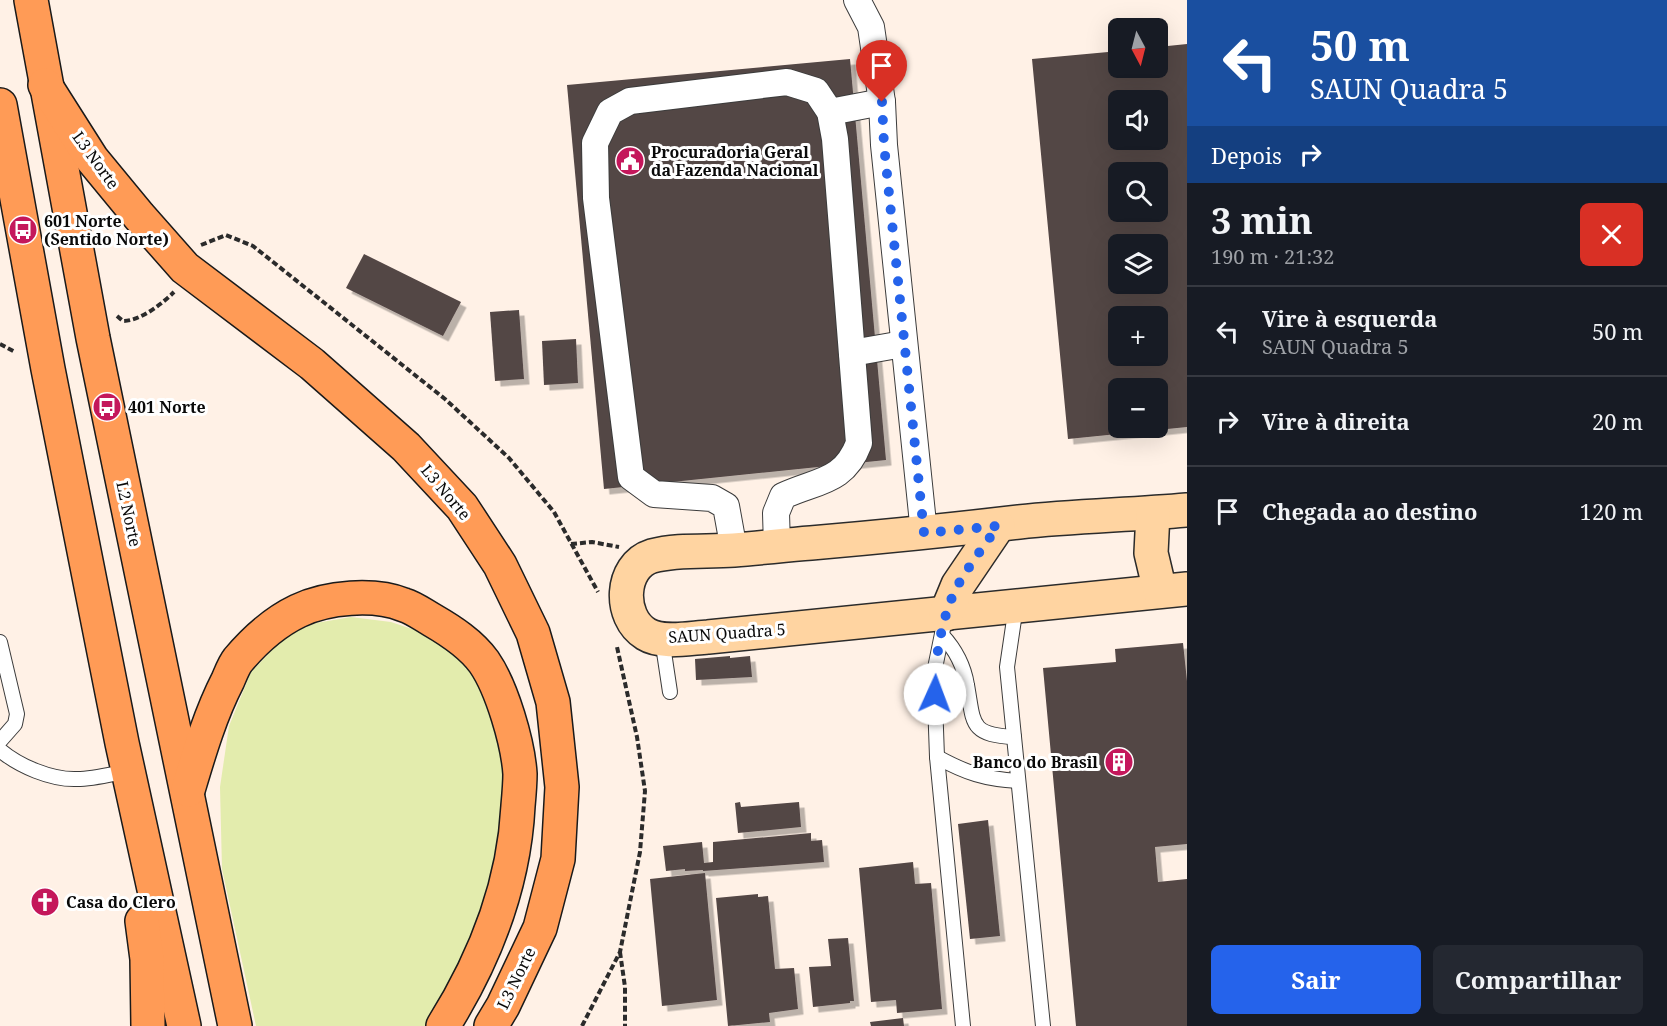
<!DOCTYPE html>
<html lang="pt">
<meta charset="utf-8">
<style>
:root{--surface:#171b24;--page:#242831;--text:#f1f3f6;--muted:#9ea1a6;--line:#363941;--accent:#2563eb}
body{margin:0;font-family:"Noto Serif",serif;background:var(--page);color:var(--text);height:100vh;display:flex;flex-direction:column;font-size:22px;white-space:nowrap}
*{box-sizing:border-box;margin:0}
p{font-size:20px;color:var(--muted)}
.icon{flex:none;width:33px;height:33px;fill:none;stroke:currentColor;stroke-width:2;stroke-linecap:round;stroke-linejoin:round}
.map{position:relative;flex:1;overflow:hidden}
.details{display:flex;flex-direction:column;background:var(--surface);width:480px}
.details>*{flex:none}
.guide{background:#1a4fa0;color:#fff;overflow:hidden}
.needle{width:39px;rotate:173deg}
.buttons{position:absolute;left:1108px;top:18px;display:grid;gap:12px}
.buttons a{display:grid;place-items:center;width:60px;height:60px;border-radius:9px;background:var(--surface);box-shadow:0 6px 24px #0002;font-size:30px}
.pin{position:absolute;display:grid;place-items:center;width:51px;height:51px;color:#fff;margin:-62px -26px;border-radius:50% 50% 50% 0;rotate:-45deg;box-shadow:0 0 6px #0007}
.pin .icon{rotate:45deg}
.me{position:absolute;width:66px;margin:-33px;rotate:2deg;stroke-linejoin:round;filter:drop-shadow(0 0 4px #0008)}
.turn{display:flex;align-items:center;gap:21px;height:126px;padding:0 24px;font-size:27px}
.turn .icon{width:78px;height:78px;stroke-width:2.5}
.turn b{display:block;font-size:42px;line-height:51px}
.then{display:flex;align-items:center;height:57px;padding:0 24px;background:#0003;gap:12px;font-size:22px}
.round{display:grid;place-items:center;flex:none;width:63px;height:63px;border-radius:9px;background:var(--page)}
.headline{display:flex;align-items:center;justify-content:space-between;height:102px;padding:0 24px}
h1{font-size:36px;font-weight:700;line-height:45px}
.cta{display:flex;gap:12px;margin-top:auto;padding:12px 24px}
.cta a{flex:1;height:69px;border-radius:9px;background:var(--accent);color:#fff;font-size:24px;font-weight:700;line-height:69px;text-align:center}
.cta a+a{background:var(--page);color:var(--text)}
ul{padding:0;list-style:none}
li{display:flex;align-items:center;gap:18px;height:90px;padding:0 24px;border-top:2px solid var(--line)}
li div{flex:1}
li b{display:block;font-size:22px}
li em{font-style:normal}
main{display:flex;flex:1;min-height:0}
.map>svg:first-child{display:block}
.green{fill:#e3ecad}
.building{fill:#534645;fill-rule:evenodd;filter:url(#shadow)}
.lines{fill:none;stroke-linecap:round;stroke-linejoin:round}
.lane-casing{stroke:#3c3c3c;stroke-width:16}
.street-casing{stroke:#3c3c3c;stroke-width:28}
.secondary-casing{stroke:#2b2b2b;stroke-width:36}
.primary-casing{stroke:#1a1a1a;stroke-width:36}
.path{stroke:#2b2b2b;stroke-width:4;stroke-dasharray:6 3;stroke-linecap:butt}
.lane{stroke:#fff;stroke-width:14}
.street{stroke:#fff;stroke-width:26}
.secondary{stroke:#ffd4a1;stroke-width:33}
.primary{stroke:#ff9b56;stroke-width:33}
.route{stroke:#2563eb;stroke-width:10;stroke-dasharray:0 18}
.labels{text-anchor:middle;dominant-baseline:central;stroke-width:6;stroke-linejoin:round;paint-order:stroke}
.poi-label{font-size:16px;font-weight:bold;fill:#090909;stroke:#fff;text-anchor:start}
.street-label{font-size:16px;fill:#090909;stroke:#fff}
</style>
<main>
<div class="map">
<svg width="1187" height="1026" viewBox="0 0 1187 1026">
<defs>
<filter id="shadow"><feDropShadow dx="5.5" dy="5.5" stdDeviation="0" flood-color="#0004"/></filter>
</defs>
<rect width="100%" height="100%" fill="#fff1e6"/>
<!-- green -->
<path class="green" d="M351,617L391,622L415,630L433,638L455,654L476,674L508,759L509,844L438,1026H256L222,869L220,787L229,726L251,672L276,646L294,632L316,623Z"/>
<!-- building -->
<g class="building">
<path d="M1187,44V427L1068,439L1032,59L1119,51V68H1158V47ZM1119,100H1158V140H1119ZM1119,172H1158V212H1119ZM1119,244H1158V284H1119ZM1119,316H1158V356H1119ZM1119,388H1158V428H1119Z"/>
<path d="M850,59L886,460L604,489L567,85Z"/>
<path d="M364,254L461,302L443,336L346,288Z"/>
<path d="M519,310L524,379L495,381L490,312Z"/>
<path d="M576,339L578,383L544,385L542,341Z"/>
<path d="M1183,643L1187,681V844L1155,847L1158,882L1187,879V1026H1076L1043,668L1116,662L1115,649Z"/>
<path d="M730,656V658L750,656L752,677L696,680L695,659Z"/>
<path d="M740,802L741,807L799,802L801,827L738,833L735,803Z"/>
<path d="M988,820L1000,936L970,939L958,824Z"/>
<path d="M811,833V841L822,840L824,862L703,871V870L685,871V869L666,871L663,846L702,842L704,863L713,862V842Z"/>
<path d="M913,862L915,884L931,883L942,1009L897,1013L896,1000L871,1002L859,868Z"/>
<path d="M705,873L717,1000L662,1006L650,879Z"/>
<path d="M758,894V897L768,896L775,969L794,968L798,1009L769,1013L770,1022L728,1026L716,898Z"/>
<path d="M848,938L854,1001H850V1003L813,1007L809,967L831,966L828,939Z"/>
<path d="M903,1018L904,1026H871L870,1022Z"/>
</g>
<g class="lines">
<!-- lane casing -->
<g class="lane-casing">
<g id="lane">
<path d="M1016,606L1007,667L1043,1026"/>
<path d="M946,614L934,673L937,757L963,1026"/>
<path d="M942,635C955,649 964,666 967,685C974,723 969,735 1014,737"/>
<path d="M662,639L670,692"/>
<path d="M0,642L17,714L15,724L0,741"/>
<path d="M0,750C19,766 51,780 77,779C92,779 108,775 123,772"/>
<path d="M937,757C966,773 985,779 1018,781"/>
</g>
</g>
<!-- street casing -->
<g class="street-casing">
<g id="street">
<path d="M857,0L871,27L882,102L884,145L924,533"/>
<path d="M830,112L882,102"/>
<path d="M852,353L903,344"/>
<path d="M734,550L726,506L712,498L654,494L631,477L596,198L595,143L610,112L630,101L787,82L816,91L830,112L835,139L859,443C844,483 817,480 783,496L776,513L777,546"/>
</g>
</g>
<!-- secondary casing -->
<g class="secondary-casing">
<g id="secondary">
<path d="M1187,510C1131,515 1075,516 1019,522C950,530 880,537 811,543C785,545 760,548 734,550C707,552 678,549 652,556C620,566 618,617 646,634C662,644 690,638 708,637L1187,589"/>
<path d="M1153,513L1151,553L1160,591"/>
<path d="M946,614L958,585L998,526"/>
</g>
</g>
<!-- primary casing -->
<g class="primary-casing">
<g id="primary">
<path d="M31,0L93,338L235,1026"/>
<path d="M45,85L92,159L139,216L185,268L312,364L406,447L462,507L500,565L533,633L553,702L562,787L558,859L540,928L503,1006L491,1026"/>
<path d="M0,105L48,369L122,743L184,1026"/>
<path d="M188,790C199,753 210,715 228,680C231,673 234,665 238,660C254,641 275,622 298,611C327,597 374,593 404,605C414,608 423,615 432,620C451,631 471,644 484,662C502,688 518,743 520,774C520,784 519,795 518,806C514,885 485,959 443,1026"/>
<path d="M142,921L147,959L148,1026"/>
</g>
</g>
<!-- path -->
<g class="path">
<path d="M201,245L226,235L253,246L445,399L509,458L554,512L598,592"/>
<path d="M117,316L123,321C140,321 162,304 174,292"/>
<path d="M0,344L15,352"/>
<path d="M571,544L592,542L619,547"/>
<path d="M620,952L625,987V1026"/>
<path d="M582,1026L620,952L640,852L645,791L637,737L617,647"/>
</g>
<!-- lane -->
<use href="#lane" class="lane"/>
<!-- street -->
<use href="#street" class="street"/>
<!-- secondary -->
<use href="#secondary" class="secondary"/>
<!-- primary -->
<use href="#primary" class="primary"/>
</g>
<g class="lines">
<!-- route -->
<path class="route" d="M882,102L884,145L924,533L998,526C985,545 970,564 958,585C942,614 934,661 935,694"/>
</g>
<!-- icons -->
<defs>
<g id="civic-disc" transform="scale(1.5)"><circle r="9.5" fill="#c4175b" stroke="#fff"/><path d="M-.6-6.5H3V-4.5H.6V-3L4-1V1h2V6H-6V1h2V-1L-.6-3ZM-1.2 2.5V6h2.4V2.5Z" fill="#fff"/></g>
<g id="bus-disc" transform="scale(1.5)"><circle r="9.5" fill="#c4175b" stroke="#fff"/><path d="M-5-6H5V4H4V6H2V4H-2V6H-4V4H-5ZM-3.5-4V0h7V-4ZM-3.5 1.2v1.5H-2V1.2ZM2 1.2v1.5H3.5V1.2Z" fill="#fff"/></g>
<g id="building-disc" transform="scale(1.5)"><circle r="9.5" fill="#c4175b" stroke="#fff"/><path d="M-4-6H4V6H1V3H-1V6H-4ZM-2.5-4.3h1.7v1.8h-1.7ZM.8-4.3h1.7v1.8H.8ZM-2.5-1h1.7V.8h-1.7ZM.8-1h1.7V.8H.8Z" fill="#fff"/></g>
<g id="church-disc" transform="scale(1.5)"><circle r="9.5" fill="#c4175b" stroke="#fff"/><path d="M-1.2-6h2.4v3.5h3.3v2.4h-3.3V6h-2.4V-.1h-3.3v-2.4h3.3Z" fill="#fff"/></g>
</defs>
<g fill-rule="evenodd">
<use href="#civic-disc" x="630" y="161"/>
<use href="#bus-disc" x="23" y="230"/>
<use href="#bus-disc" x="107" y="407"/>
<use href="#building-disc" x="1119" y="762"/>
<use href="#church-disc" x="45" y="902"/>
</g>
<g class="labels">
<!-- poi labels -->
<g class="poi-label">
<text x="651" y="152">Procuradoria Geral<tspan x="651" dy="18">da Fazenda Nacional</tspan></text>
<text x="44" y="221">601 Norte<tspan x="44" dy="18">(Sentido Norte)</tspan></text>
<text x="128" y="407">401 Norte</text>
<text x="1098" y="762" text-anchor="end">Banco do Brasil</text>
<text x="66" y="902">Casa do Clero</text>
</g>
<!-- street labels -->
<g class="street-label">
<text transform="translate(96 160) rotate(54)">L3 Norte</text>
<text transform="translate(446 492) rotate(50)">L3 Norte</text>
<text transform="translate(129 514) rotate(78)">L2 Norte</text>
<text transform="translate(727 633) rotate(-4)">SAUN Quadra 5</text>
<text transform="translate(516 978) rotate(-64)">L3 Norte</text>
</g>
</g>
</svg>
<div class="buttons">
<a><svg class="needle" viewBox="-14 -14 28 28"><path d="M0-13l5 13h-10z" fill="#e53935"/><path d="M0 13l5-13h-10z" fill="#9ea1a6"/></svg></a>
<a><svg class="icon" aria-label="sound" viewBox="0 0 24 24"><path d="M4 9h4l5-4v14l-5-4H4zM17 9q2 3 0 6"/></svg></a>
<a><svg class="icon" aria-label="search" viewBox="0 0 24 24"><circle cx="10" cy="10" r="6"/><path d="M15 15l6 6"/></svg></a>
<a><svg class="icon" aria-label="layers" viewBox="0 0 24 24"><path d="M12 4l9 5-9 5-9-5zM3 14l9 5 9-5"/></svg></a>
<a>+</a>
<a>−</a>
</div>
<div class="pin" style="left:882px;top:102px;background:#d93025"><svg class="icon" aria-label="arrive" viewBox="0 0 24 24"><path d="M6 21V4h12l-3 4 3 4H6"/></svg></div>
<svg class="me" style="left:935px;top:694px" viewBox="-20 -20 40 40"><circle r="19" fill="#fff"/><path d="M0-13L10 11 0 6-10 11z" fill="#2563eb"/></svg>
</div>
<section class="details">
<div class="guide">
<div class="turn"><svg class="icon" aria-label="left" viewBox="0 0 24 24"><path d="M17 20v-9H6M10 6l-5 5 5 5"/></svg><div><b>50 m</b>SAUN Quadra 5</div></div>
<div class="then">Depois<svg class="icon" aria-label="right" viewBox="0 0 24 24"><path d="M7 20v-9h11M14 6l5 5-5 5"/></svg></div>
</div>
<div class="headline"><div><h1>3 min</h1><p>190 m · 21:32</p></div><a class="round" style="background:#d93025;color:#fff"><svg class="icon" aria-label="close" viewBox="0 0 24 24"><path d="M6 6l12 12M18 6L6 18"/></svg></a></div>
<ul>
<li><svg class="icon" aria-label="left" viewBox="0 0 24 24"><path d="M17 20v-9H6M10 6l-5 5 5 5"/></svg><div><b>Vire à esquerda</b><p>SAUN Quadra 5</p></div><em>50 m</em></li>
<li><svg class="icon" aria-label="right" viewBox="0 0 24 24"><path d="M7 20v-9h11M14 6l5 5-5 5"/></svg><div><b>Vire à direita</b></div><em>20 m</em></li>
<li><svg class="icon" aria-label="arrive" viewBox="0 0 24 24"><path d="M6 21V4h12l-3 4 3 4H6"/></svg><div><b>Chegada ao destino</b></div><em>120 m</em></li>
</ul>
<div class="cta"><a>Sair</a><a>Compartilhar</a></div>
</section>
</main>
